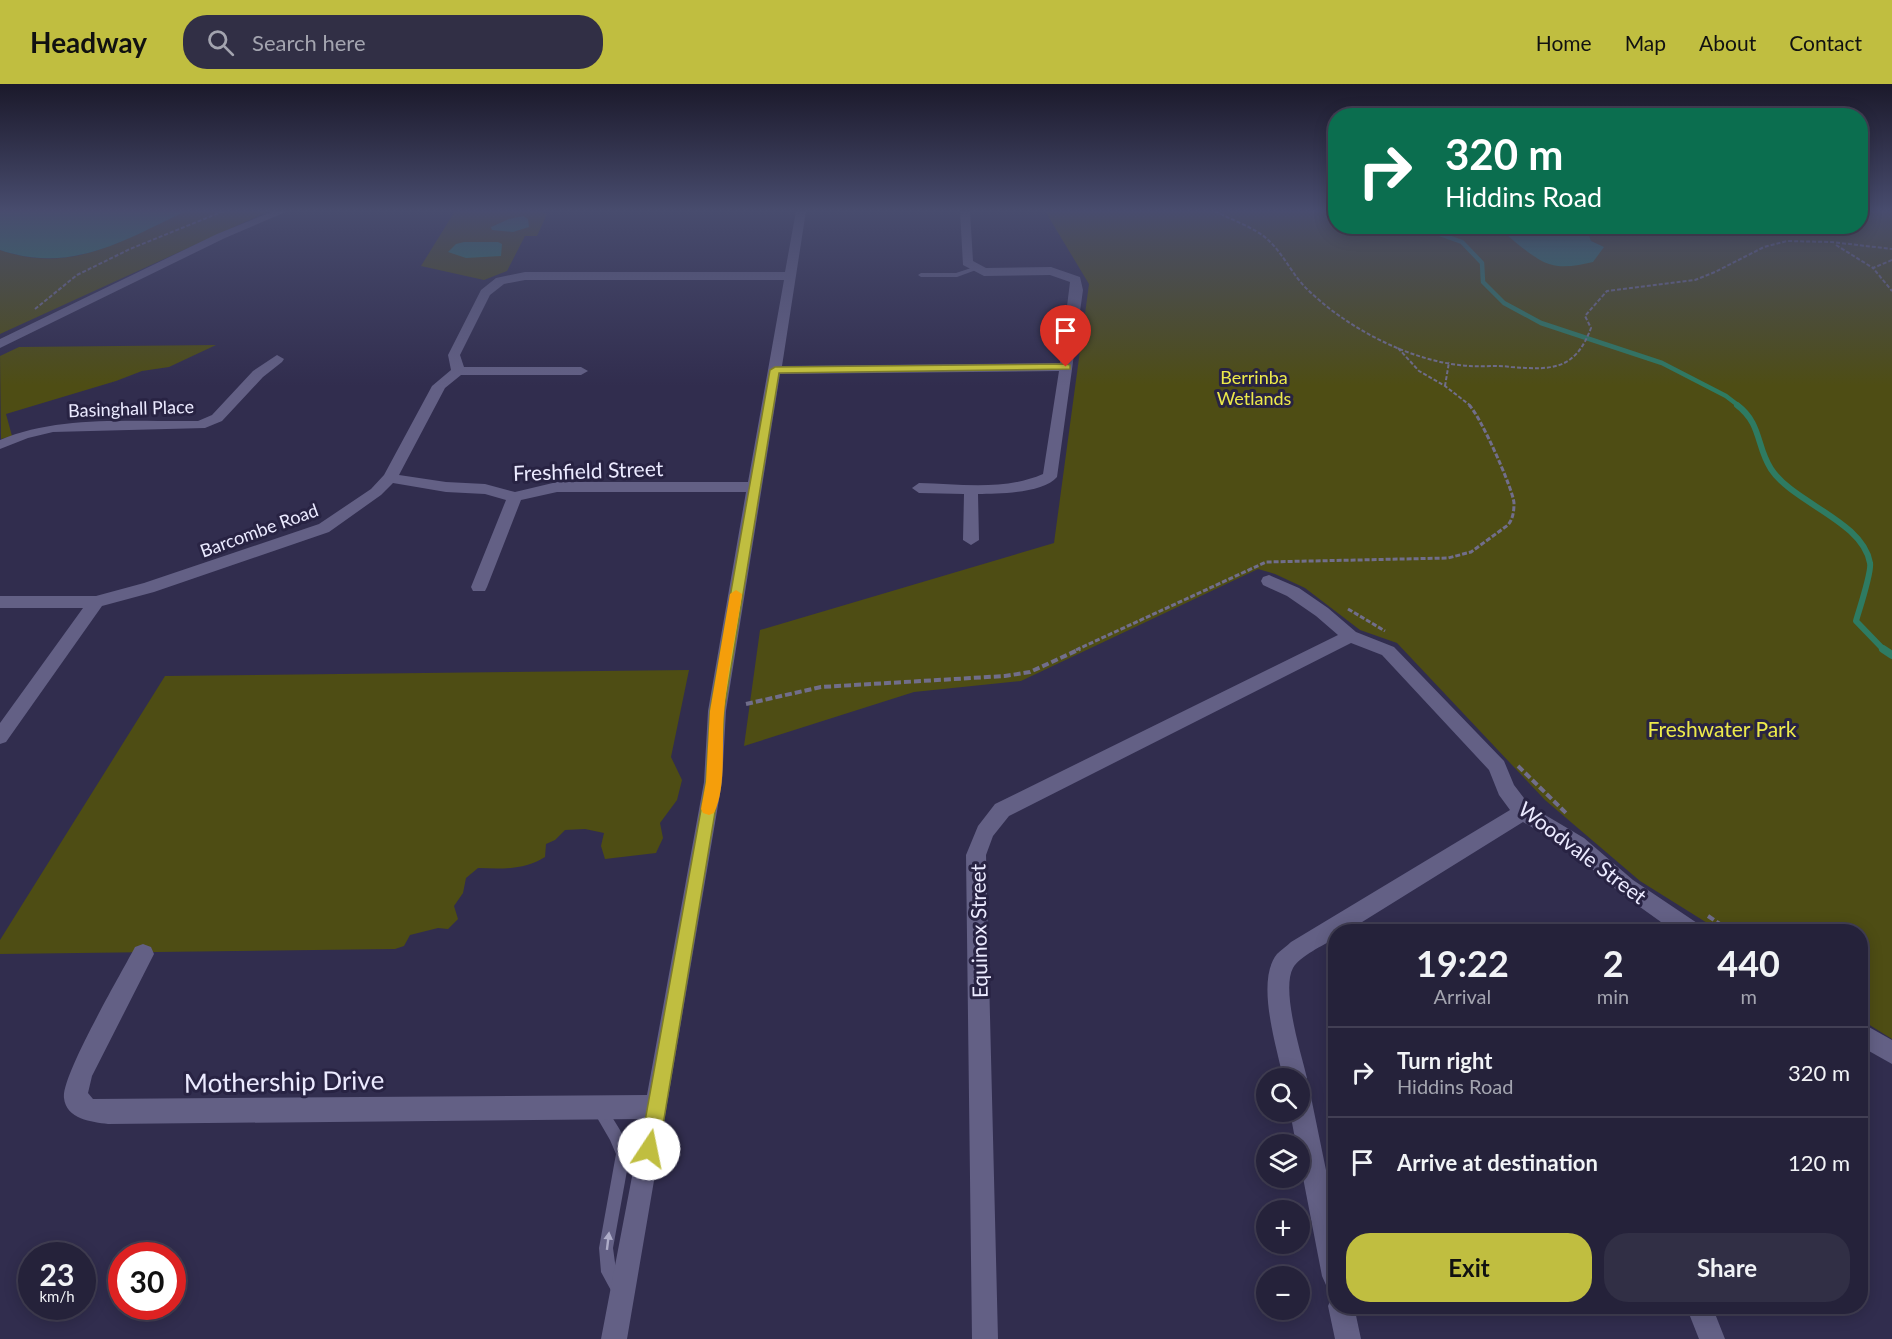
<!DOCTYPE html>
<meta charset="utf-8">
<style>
:root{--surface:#25223a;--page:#312f45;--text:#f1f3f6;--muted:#a3a4af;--line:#423f54;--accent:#c0be40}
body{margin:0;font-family:Lato,sans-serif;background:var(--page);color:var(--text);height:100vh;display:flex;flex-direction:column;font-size:22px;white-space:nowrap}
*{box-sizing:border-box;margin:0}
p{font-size:20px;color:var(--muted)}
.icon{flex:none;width:33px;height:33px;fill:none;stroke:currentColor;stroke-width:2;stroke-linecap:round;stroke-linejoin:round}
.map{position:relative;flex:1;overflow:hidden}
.drawer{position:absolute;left:1328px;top:840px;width:540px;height:390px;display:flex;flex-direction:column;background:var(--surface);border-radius:24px;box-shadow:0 3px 15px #0003,0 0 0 2px var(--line)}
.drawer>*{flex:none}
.banner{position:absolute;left:1328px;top:24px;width:540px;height:126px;border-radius:24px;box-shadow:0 3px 15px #0003,0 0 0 2px var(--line);background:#0b6e4f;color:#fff;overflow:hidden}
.controls{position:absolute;left:1256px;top:984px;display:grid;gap:12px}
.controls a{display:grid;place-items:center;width:54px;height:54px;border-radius:50%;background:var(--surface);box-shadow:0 3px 15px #0003,0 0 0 2px var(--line);font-size:30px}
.speed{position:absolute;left:18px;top:1158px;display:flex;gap:12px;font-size:30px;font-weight:700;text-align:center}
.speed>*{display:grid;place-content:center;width:78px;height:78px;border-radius:50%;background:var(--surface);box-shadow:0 3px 15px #0003,0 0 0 2px var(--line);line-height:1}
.speed small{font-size:15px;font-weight:400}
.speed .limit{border:9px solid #d22;background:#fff;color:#111}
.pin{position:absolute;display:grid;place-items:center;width:51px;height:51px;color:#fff;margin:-62px -26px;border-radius:50% 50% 50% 0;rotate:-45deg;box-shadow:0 0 6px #0007}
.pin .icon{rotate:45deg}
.me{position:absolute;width:66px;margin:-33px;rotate:11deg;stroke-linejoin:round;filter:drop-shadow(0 0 4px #0008)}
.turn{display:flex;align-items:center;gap:21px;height:126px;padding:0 18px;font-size:27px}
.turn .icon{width:78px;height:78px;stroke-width:2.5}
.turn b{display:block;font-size:42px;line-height:51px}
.eta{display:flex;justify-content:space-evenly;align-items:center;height:102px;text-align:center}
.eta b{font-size:36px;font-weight:700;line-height:42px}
.primary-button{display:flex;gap:12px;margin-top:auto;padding:12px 18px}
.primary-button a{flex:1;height:69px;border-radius:24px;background:var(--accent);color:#111;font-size:24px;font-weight:700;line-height:69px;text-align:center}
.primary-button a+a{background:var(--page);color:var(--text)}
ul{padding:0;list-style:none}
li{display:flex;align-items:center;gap:18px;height:90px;padding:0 18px;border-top:2px solid var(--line)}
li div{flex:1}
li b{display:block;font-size:22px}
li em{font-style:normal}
header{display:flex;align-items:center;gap:36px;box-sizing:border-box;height:84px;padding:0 30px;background:var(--accent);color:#111}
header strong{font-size:28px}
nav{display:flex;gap:33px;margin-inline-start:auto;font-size:21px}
.search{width:420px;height:54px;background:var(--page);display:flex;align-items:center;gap:15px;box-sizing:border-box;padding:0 21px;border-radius:24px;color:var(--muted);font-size:22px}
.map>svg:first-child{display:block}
.green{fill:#4e4d14}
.water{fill:#2e7b62}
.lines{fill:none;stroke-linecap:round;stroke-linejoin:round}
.stream-far2{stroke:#2e7b62;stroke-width:4.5}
.stream-far1{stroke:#2e7b62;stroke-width:6}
.stream{stroke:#2e7b62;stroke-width:8}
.path-far2{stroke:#716e8b;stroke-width:2;stroke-dasharray:4 2;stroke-linecap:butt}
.path-far1{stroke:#716e8b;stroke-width:3;stroke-dasharray:5 2;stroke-linecap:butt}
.path{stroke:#716e8b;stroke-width:4;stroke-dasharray:7 3;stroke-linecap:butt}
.lane{fill:#636085;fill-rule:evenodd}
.street{fill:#636085;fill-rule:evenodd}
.oneway{fill:#aeacc8}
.route{fill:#c0be40;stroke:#7d7c2a;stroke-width:1.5}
.slow{fill:#f59e0b}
.labels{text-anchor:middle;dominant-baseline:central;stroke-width:6;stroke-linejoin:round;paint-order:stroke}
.far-park-label{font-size:18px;fill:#edea4a;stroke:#282343}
.far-street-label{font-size:18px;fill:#ebeaff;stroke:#282343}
.street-label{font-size:21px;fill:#ebeaff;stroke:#282343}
.park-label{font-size:21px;fill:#edea4a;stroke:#282343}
.near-street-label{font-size:26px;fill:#ebeaff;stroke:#282343}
</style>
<header>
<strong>Headway</strong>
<div class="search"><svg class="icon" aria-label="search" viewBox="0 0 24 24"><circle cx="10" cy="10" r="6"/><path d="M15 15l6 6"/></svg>Search here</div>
<nav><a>Home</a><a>Map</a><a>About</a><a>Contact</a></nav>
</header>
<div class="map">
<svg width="1892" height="1255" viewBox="0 0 1892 1255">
<rect width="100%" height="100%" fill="#312d4e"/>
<!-- green -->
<g class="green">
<path d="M186,127H269L0,250V166C72,191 122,156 186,127Z"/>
<path d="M455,127H539L547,130L537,152H525L507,187L484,196L421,182Z"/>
<path d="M1045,127H1335V142L1498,143L1509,153L1603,163L1591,157L1586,143L1860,142V127H1892V955L1860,935V848L1720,847L1640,797L1545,716L1397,559L1360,546L1305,504L1275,490L1258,485L1021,597L914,608L744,662L760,546L1054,459L1089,200Z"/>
<path d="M216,261L169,283L142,287L116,297L6,330L12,352L1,355L0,272L19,263Z"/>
<path d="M689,586L671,673L682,696L677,716L660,739L663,754L656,769L605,775L601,762L604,749L585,745L565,746L555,756L546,760L545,773C525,786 502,785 478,784L466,794L463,809L454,822L458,835L448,845L438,844L410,851L404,862L395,865L0,870V856L165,592Z"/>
</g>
<!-- water -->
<g class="water">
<path d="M0,127H186C123,157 71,190 0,166Z"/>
<path d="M523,132L528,135L529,143L513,148L492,146L491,143L509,135Z"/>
<path d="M1498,143H1586L1591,157L1604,163L1593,178C1579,181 1563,185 1549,180C1535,176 1509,153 1498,143Z"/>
<path d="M464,158H498L502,160L501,172L466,174L448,168L456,160Z"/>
</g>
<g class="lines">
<!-- stream-far2 -->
<path class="stream-far2" d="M1428,142L1431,147L1462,158L1482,179L1483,198L1504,219L1541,239L1662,279L1726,312L1739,322"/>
<!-- stream-far1 -->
<path class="stream-far1" d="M1737,321C1762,340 1756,362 1771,385C1793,419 1863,437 1870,479C1872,488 1859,526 1856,537L1884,566"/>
<!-- stream -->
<path class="stream" d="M1883,565L1892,571"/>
<!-- path-far2 -->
<g class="path-far2">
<path d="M1215,127C1231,136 1254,143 1267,155C1282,168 1291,188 1304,202C1344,243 1412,279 1470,282C1483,283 1497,281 1511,283C1551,286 1575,287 1591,244L1585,232L1607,207L1695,196L1715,188L1764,163L1787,157L1832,158L1892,165"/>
<path d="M1836,161L1873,184"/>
<path d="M1892,176L1873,184L1892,207"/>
<path d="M35,225L77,191L130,165L224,127"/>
<path d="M1398,264L1419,287L1445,302L1471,322"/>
<path d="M1445,302L1449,278"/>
</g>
<!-- path-far1 -->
<g class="path-far1">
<path d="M1348,525L1385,547"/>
<path d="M1076,566L1266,478L1448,474L1471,468L1508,441C1513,435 1514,427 1514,419C1513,405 1480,331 1469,321"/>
</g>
<!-- path -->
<g class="path">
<path d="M746,620L821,603L1005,592L1030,588L1080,565"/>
<path d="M1518,682L1566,729"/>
<path d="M1708,832L1732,848"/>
</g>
<!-- lane -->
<g class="lane">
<path d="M974,183L977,185L976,186L957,193H921L918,191L921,189H956Z"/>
<path d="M599,1018L604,1020L620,1046L630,1070L613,1164L616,1186L627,1207L624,1212L619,1215L614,1212L601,1188L599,1164L616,1070L610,1056L592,1025L594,1020Z"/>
</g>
<!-- street -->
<g class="street">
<path d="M274,127H288L225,154L0,264V255L217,150Z"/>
<path d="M796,127H806L782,282L1060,279L1070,198L1050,191L984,192L963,181L960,127H970L973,177L986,184L1051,183L1080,193L1083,206L1057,393C1044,409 999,410 978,410L979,456L971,461L963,456L964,410L919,409L912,404L919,399C960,400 1004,407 1043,390L1059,287L780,290L726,627L722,698L627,1255H601L643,1035L108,1040C92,1038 66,1035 64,1014C61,992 122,888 135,863L143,860L151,863L154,870L92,992L88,1009L93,1015L647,1011L704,698L708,627L746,408H557L521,416L487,503L485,507H473L471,503L506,416L485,410L446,408L393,399L381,411L329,448L154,508L102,522L6,658L0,660V639L83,524H0V512H96L144,499L319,440L371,405L384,391L432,302L451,286L448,271L481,206L496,194L525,188H785ZM525,196H784L748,398H557L515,408L485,400L446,398L399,391L445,304L461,291H581L588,287L581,283H464L460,271L490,211L504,200Z"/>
<path d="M277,271L284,275L282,278L263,293L222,337L205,344L53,348L28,354L0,365V356C58,331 135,338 198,337L212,331L253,287Z"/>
<path d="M1269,491L1299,504L1328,524L1356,548L1394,563L1504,677L1514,701L1530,722L1584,754L1633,796L1700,841L1703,848H1675L1619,808L1570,766L1523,738L1346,848H1335V854C1323,862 1301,871 1293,884C1281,906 1301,969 1307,994L1302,1003L1307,1005L1311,1013L1335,1130V1205L1326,1201L1322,1192L1299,1073V1060H1296L1290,1028H1299V994H1283C1277,963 1255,897 1277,870C1281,866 1287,862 1291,858L1510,726L1499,711L1489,686L1382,571L1351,559L1009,732L993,752L986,771L998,1255H972L966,771L978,742L995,720L1338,551L1316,532L1287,512L1263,501L1261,497L1263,493Z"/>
<path d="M1860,938L1892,956V980L1860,962Z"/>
<path d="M1335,1211V1222H1354L1361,1255H1335L1328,1222L1332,1213Z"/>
<path d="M1686,1222H1712L1725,1255H1699Z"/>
</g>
</g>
<!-- one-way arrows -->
<defs><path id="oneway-solid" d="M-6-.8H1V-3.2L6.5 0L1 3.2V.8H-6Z" transform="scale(1.5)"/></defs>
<use class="oneway" href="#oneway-solid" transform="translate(608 1157) rotate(-83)"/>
<!-- sky -->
<linearGradient id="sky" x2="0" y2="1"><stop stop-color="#1b192b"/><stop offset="0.42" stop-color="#484c6e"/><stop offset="1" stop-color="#484c6e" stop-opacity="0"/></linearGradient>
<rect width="1892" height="302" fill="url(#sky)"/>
<!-- route -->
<path class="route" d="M1066,280L1070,281V285L779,289L724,627L720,698L659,1065L656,1072L649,1074L643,1072L640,1065L706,698L710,627L770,286L775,283Z"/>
<!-- slow -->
<path class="slow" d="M736,506L742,510C736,550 727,589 724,629C721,658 727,703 714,729L709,731L703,729L701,725L706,698L710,627L730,510Z"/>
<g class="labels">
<!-- far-park labels -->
<g class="far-park-label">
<text x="1254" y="293">Berrinba<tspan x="1254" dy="21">Wetlands</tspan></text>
</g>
<!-- far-street labels -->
<g class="far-street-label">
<text transform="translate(131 324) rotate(-2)">Basinghall Place</text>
<text transform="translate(259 446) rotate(-20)">Barcombe Road</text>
</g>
<!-- street labels -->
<g class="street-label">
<text transform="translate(588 386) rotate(-2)">Freshfield Street</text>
<text transform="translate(1583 768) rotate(37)">Woodvale Street</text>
<text transform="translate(978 847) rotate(-91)">Equinox Street</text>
</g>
<!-- park labels -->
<g class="park-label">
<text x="1722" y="644">Freshwater Park</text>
</g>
<!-- near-street labels -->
<g class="near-street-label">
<text transform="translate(284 997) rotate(-1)">Mothership Drive</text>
</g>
</g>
</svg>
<div class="controls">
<a><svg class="icon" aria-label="search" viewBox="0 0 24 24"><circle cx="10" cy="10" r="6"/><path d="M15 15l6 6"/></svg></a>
<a><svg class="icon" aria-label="layers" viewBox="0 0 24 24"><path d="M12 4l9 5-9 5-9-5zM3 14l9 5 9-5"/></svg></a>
<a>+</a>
<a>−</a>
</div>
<div class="speed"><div>23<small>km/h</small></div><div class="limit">30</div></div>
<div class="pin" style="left:1066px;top:283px;background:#d93025"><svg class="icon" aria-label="arrive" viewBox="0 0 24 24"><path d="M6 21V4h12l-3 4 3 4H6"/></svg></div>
<svg class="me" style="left:649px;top:1065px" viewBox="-20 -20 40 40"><circle r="19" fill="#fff"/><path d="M0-13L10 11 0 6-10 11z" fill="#c0be40"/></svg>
<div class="banner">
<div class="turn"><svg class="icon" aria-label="right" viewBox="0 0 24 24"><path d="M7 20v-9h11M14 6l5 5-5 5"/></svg><div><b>320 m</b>Hiddins Road</div></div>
</div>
<section class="drawer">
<div class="eta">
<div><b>19:22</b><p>Arrival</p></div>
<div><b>2</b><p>min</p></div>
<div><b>440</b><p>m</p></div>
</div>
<ul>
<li><svg class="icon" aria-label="right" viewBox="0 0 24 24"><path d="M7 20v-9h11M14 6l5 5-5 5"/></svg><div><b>Turn right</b><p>Hiddins Road</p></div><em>320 m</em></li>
<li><svg class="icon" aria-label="arrive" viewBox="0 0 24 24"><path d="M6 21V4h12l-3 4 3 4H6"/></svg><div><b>Arrive at destination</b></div><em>120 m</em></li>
</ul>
<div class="primary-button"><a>Exit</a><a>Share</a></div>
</section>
</div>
